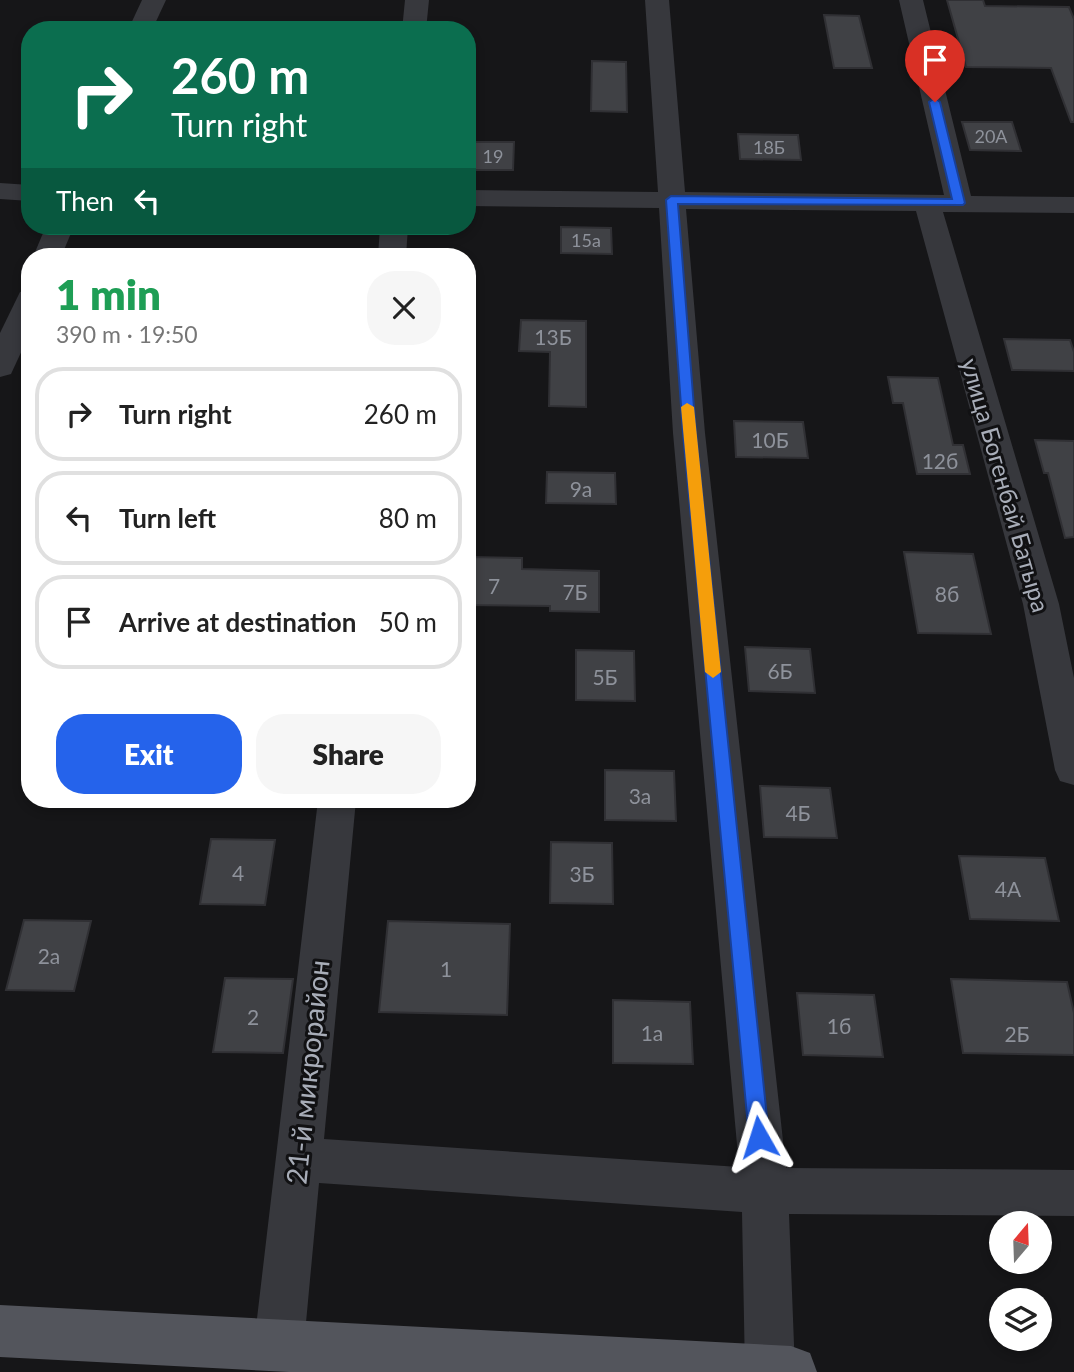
<!DOCTYPE html>
<meta charset="utf-8">
<style>
:root{--surface:#fff;--page:#f6f6f6;--text:#222;--muted:#767676;--line:#e0e0e0;--accent:#2563eb}
body{margin:0;font-family:Lato,sans-serif;background:var(--page);color:var(--text);height:100vh;display:flex;flex-direction:column;font-size:26px;white-space:nowrap}
*{box-sizing:border-box;margin:0}
p{font-size:23px;color:var(--muted)}
.icon{flex:none;width:38px;height:38px;fill:none;stroke:currentColor;stroke-width:2;stroke-linecap:round;stroke-linejoin:round}
.map{position:relative;flex:1;overflow:hidden}
.side{position:absolute;left:21px;top:248px;width:455px;height:560px;display:flex;flex-direction:column;background:var(--surface);border-radius:28px;box-shadow:0 4px 10px #0003}
.side>*{flex:none}
.top-card{position:absolute;left:21px;top:21px;width:455px;height:214px;border-radius:28px;box-shadow:0 4px 10px #0003;background:#0b6e4f;color:#fff;overflow:hidden}
.needle{width:46px;rotate:19deg}
.tools{position:absolute;left:989px;top:1211px;display:grid;gap:14px}
.tools a{display:grid;place-items:center;width:63px;height:63px;border-radius:50%;background:var(--surface);box-shadow:0 4px 10px #0003;font-size:35px}
.pin{position:absolute;display:grid;place-items:center;width:60px;height:60px;color:#fff;margin:-72px -30px;border-radius:50% 50% 50% 0;rotate:-45deg;box-shadow:0 0 7px #0007}
.pin .icon{rotate:45deg}
.me{position:absolute;width:77px;margin:-38px;rotate:354deg;stroke-linejoin:round;filter:drop-shadow(0 0 5px #0008)}
.turn{display:flex;align-items:center;gap:24px;height:147px;padding:0 35px;font-size:32px}
.turn .icon{width:91px;height:91px;stroke-width:2.5}
.turn b{display:block;font-size:49px;line-height:60px}
.then{display:flex;align-items:center;height:66px;padding:0 35px;background:#0003;gap:14px;font-size:26px}
.round{display:grid;place-items:center;flex:none;width:74px;height:74px;border-radius:28px;background:var(--page)}
.overview{display:flex;align-items:center;justify-content:space-between;height:119px;padding:0 35px}
h1{font-size:42px;font-weight:800;line-height:52px;color:#1e9e55}
.cta{display:flex;gap:14px;margin-top:auto;padding:14px 35px}
.cta a{flex:1;height:80px;border-radius:28px;background:var(--accent);color:#fff;font-size:28px;font-weight:800;line-height:80px;text-align:center}
.cta a+a{background:var(--page);color:var(--text)}
ul{padding:0;list-style:none}
li{display:flex;align-items:center;gap:21px;height:94px;margin:0 14px 10px;padding:0 21px;border:4px solid var(--line);border-radius:28px}
li div{flex:1}
li b{display:block;font-size:26px}
li em{font-style:normal}
.map>svg:first-child{display:block}
.building{fill:#404145;stroke:#303034;stroke-width:2}
.lines{fill:none;stroke-linecap:round;stroke-linejoin:round}
.minor{fill:#37383d;fill-rule:evenodd}
.major{fill:#53555c;fill-rule:evenodd}
.route{fill:#2563eb;stroke:#184099;stroke-width:2}
.slow{fill:#f59e0b}
.labels{text-anchor:middle;dominant-baseline:central;stroke-width:6;stroke-linejoin:round;paint-order:stroke}
.far-number-label{font-size:18px;fill:#8e929b}
.number-label{font-size:21px;fill:#8e929b}
.street-label{font-size:24px;fill:#a8adb8;stroke:#111113}
.near-street-label{font-size:28px;fill:#a8adb8;stroke:#111113}
</style>
<div class="map">
<svg width="1074" height="1372" viewBox="0 0 1074 1372">
<rect width="100%" height="100%" fill="#161618"/>
<!-- building -->
<g class="building">
<path d="M947,0H983L985,6L1069,7L1074,19V122H1071L1051,68L966,67Z"/>
<path d="M824,15L859,16L872,68H834Z"/>
<path d="M592,61L626,62L627,112L591,111Z"/>
<path d="M962,122H1012L1021,151L970,150Z"/>
<path d="M738,134L798,135L801,160L740,159Z"/>
<path d="M473,142H514L513,170H471Z"/>
<path d="M561,227L611,228L612,254L561,253Z"/>
<path d="M521,320L586,321V407L549,406L550,352L519,351Z"/>
<path d="M1004,339L1070,340L1074,352V371L1012,370Z"/>
<path d="M888,377L938,378L953,445H963L970,474H917L903,403H893Z"/>
<path d="M734,421L803,422L808,458L736,457Z"/>
<path d="M1035,440L1074,441V537L1065,538L1048,473H1044Z"/>
<path d="M547,472L615,473L616,504L546,503Z"/>
<path d="M904,552L973,554L991,634L918,633Z"/>
<path d="M467,557L522,558V569L599,571V612L550,611V606L467,605Z"/>
<path d="M745,647L810,649L815,693L749,691Z"/>
<path d="M576,650L634,651L635,701L576,700Z"/>
<path d="M605,770L674,771L676,821L605,820Z"/>
<path d="M760,786L830,788L837,838L764,837Z"/>
<path d="M211,839L275,840L265,905L200,904Z"/>
<path d="M551,842L612,843L613,904L550,903Z"/>
<path d="M959,856L1045,858L1059,921L970,919Z"/>
<path d="M24,920L91,921L74,991L6,990Z"/>
<path d="M388,921L510,924L507,1015L379,1012Z"/>
<path d="M225,978L293,979L283,1053L213,1052Z"/>
<path d="M951,979L1067,982L1074,1013V1055L963,1053Z"/>
<path d="M797,993L874,995L883,1057L803,1055Z"/>
<path d="M613,1000L690,1002L693,1064L613,1063Z"/>
</g>
<g class="lines">
<!-- minor -->
<g class="minor">
<path d="M142,0H166L152,30H128Z"/>
<path d="M405,0H429L426,30H402Z"/>
<path d="M645,0H669L685,192L944,195L899,0H923L971,196L1074,197V213L943,212L1059,604L1074,678V785L1060,781L1055,770L1023,604L916,211L686,209L705,433L786,1168L1074,1170V1216L789,1214L795,1371L745,1372L742,1212L319,1183L304,1344L297,1362L279,1369L261,1362L254,1344L318,800H356L324,1139L739,1167L673,433L659,208L467,206V190L658,192Z"/>
<path d="M0,183L30,185V201L0,199Z"/>
<path d="M46,226H74L61,257H33Z"/>
<path d="M380,226H408L406,257H378Z"/>
<path d="M30,289V333L11,374L0,377V333L20,292Z"/>
</g>
<!-- major -->
<path class="major" d="M0,1305L791,1346L810,1353L817,1372H289L0,1357Z"/>
</g>
<!-- route -->
<path class="route" d="M935,98L940,102L965,203L963,205L678,204L696,433L769,1137L766,1143L759,1146L752,1143L749,1137L683,433L666,200L671,196L952,199L929,102Z"/>
<!-- slow -->
<path class="slow" d="M687,403L694,407L721,672L713,678L705,672L681,407Z"/>
<g class="labels">
<!-- far-number labels -->
<g class="far-number-label">
<text x="991" y="136">20А</text>
<text x="769" y="147">18Б</text>
<text x="493" y="156">19</text>
<text x="586" y="240">15а</text>
</g>
<!-- number labels -->
<g class="number-label">
<text x="553" y="336">13Б</text>
<text x="770" y="439">10Б</text>
<text x="940" y="460">12б</text>
<text x="581" y="488">9а</text>
<text x="494" y="585">7</text>
<text x="575" y="591">7Б</text>
<text x="947" y="593">8б</text>
<text x="780" y="670">6Б</text>
<text x="605" y="676">5Б</text>
<text x="640" y="795">3а</text>
<text x="798" y="812">4Б</text>
<text x="238" y="872">4</text>
<text x="582" y="873">3Б</text>
<text x="1008" y="888">4А</text>
<text x="49" y="955">2а</text>
<text x="446" y="968">1</text>
<text x="253" y="1016">2</text>
<text x="839" y="1025">1б</text>
<text x="652" y="1032">1а</text>
<text x="1017" y="1033">2Б</text>
</g>
<!-- street labels -->
<g class="street-label">
<text transform="translate(1006 485) rotate(74)">улица Богенбай Батыра</text>
</g>
<!-- near-street labels -->
<g class="near-street-label">
<text transform="translate(307 1072) rotate(-84)">21-й микрорайон</text>
</g>
</g>
</svg>
<div class="tools">
<a><svg class="needle" viewBox="-14 -14 28 28"><path d="M0-13l5 13h-10z" fill="#e53935"/><path d="M0 13l5-13h-10z" fill="#767676"/></svg></a>
<a><svg class="icon" aria-label="layers" viewBox="0 0 24 24"><path d="M12 4l9 5-9 5-9-5zM3 14l9 5 9-5"/></svg></a>
</div>
<div class="pin" style="left:935px;top:102px;background:#d93025"><svg class="icon" aria-label="arrive" viewBox="0 0 24 24"><path d="M6 21V4h12l-3 4 3 4H6"/></svg></div>
<svg class="me" style="left:759px;top:1137px" viewBox="-20 -20 40 40"><path d="M0-17L14 15 0 8-14 15z" fill="#2563eb" stroke="#fff" stroke-width="4"/></svg>
<div class="top-card">
<div class="turn"><svg class="icon" aria-label="right" viewBox="0 0 24 24"><path d="M7 20v-9h11M14 6l5 5-5 5"/></svg><div><b>260 m</b>Turn right</div></div>
<div class="then">Then<svg class="icon" aria-label="left" viewBox="0 0 24 24"><path d="M17 20v-9H6M10 6l-5 5 5 5"/></svg></div>
</div>
<section class="side">
<div class="overview"><div><h1>1 min</h1><p>390 m · 19:50</p></div><a class="round"><svg class="icon" aria-label="close" viewBox="0 0 24 24"><path d="M6 6l12 12M18 6L6 18"/></svg></a></div>
<ul>
<li><svg class="icon" aria-label="right" viewBox="0 0 24 24"><path d="M7 20v-9h11M14 6l5 5-5 5"/></svg><div><b>Turn right</b></div><em>260 m</em></li>
<li><svg class="icon" aria-label="left" viewBox="0 0 24 24"><path d="M17 20v-9H6M10 6l-5 5 5 5"/></svg><div><b>Turn left</b></div><em>80 m</em></li>
<li><svg class="icon" aria-label="arrive" viewBox="0 0 24 24"><path d="M6 21V4h12l-3 4 3 4H6"/></svg><div><b>Arrive at destination</b></div><em>50 m</em></li>
</ul>
<div class="cta"><a>Exit</a><a>Share</a></div>
</section>
</div>
